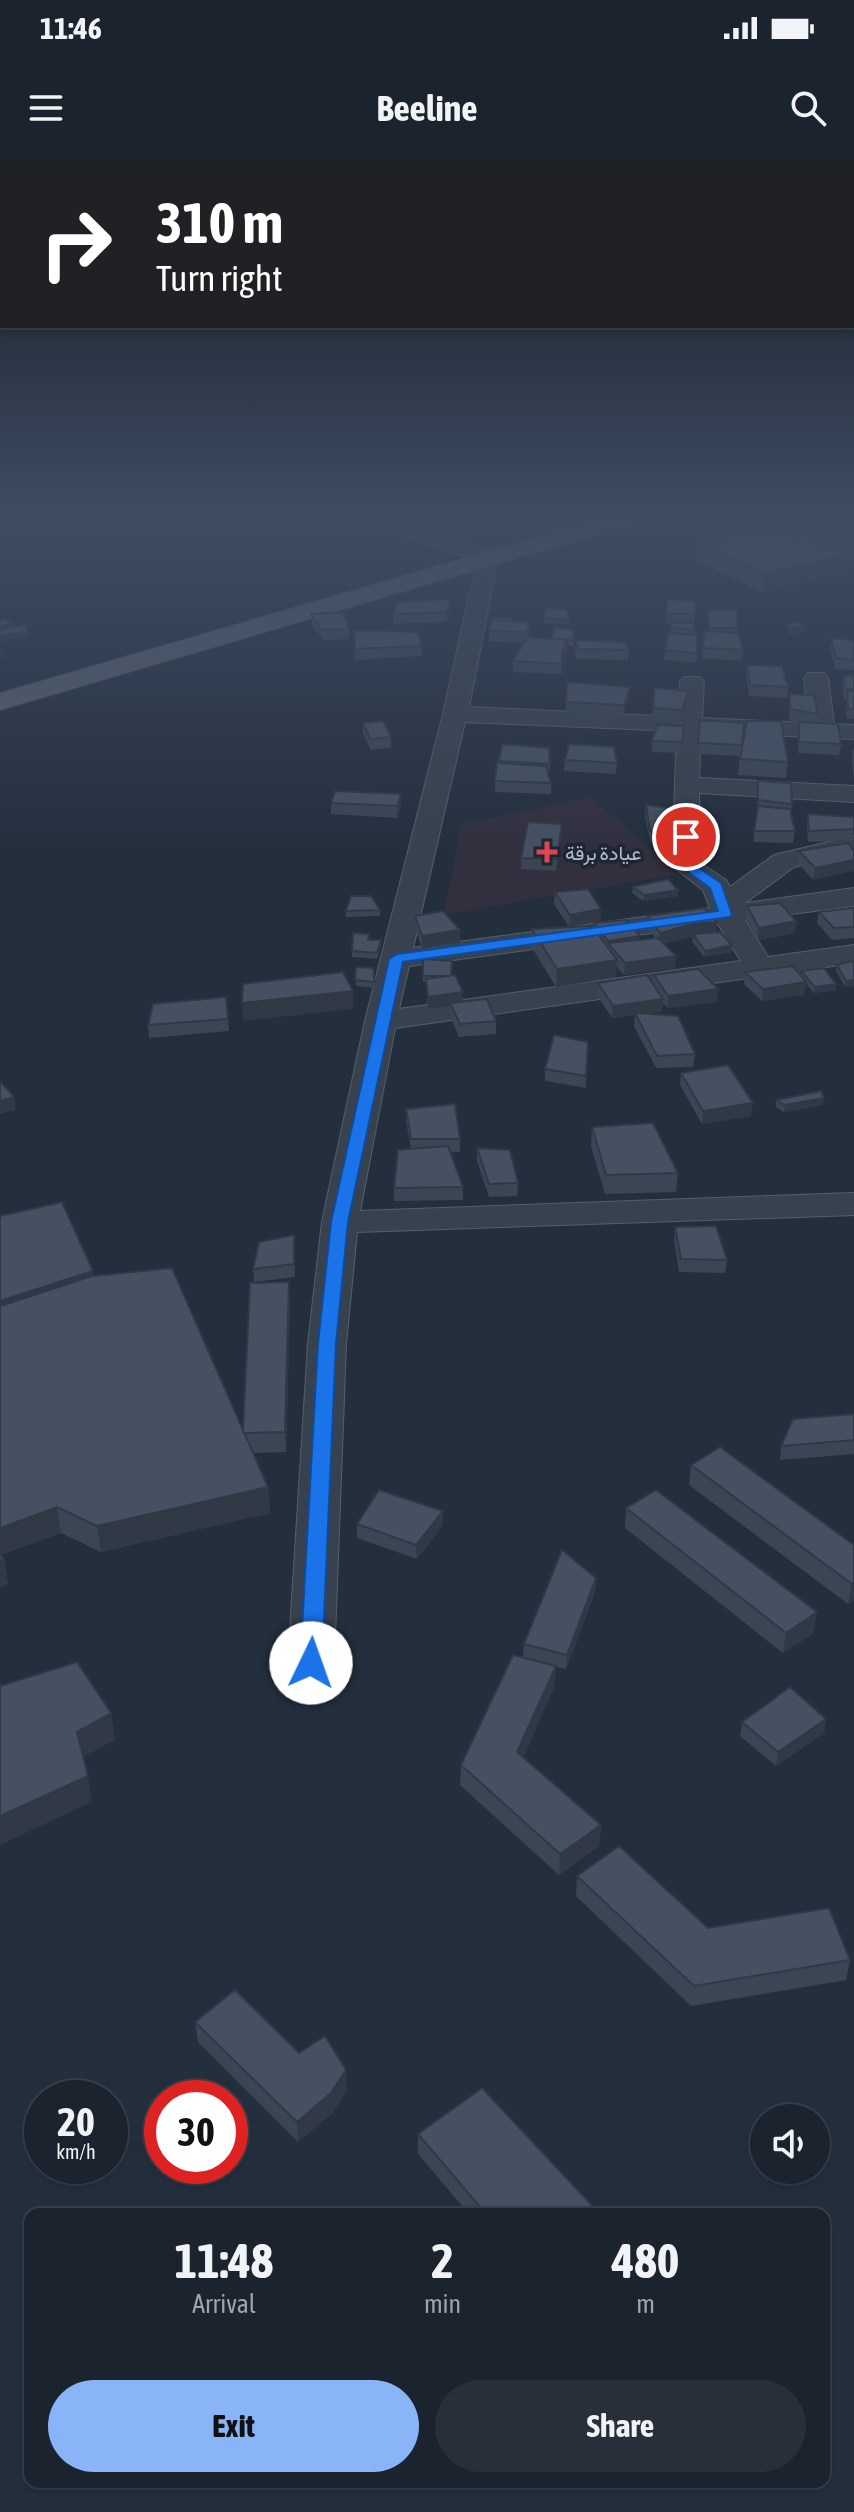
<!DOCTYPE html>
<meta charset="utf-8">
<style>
:root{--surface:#1b232e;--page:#282f3a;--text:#f1f3f6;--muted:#a0a4aa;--line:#39404a;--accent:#8ab4f8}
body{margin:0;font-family:"Asap Condensed",Vazirmatn,sans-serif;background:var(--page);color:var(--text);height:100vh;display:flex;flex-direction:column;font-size:30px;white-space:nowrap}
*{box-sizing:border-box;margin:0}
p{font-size:26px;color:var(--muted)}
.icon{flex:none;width:44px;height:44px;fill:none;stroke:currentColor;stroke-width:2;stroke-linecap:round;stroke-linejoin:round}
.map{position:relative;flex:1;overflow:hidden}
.sheet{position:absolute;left:24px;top:2048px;width:806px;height:280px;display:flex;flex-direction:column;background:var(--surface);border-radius:16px;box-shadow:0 4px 12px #0003,0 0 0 2px var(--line)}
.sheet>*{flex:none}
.top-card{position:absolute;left:0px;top:0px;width:854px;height:168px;box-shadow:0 4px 12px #0003,0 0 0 2px var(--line);background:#202124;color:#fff;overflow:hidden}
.fabs{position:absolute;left:750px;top:1944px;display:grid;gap:16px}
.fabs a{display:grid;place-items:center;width:80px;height:80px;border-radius:50%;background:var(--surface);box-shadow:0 4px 12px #0003,0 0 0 2px var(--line);font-size:40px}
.speed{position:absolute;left:24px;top:1920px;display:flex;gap:16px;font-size:40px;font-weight:700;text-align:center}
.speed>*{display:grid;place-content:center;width:104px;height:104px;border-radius:50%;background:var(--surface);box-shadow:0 4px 12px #0003,0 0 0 2px var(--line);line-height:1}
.speed small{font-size:20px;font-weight:400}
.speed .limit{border:12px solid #d22;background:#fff;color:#111}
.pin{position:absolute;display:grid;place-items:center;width:68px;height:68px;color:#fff;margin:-34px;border:4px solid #fff;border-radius:50%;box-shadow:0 2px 8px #0007}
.me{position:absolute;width:88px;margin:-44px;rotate:3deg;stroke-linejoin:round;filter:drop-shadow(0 0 6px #0008)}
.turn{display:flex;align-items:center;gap:28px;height:168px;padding:0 24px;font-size:36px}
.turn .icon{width:104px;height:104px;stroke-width:2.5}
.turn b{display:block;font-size:56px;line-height:68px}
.eta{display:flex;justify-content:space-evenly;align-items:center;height:136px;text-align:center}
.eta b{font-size:48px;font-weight:700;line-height:56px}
.primary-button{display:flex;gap:16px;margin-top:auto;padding:16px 24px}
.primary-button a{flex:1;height:92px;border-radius:48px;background:var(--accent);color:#111;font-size:32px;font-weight:700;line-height:92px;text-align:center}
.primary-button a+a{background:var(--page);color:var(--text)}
.status{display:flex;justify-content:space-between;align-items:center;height:56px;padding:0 40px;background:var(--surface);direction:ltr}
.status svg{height:22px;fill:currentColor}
header{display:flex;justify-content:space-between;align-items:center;height:104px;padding:0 24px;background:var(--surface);font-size:36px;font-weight:700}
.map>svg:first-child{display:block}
.medical{fill:#32303f}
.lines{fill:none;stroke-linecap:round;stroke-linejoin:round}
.minor-casing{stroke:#565f6c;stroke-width:2}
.major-casing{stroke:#414a57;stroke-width:2}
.minor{fill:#38414e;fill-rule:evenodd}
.major{fill:#56606e;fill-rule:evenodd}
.wall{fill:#3b4654}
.shaded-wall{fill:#303945}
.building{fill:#455162;stroke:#303945;stroke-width:2}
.route{fill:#1a73e8;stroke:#114b97;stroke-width:2}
.health-dot{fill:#e0444e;stroke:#1d2633;stroke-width:3}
.labels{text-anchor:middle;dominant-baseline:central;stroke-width:7;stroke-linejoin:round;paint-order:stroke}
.far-poi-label{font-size:20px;fill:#b4bcc9;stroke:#1d2633;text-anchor:start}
</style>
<div class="status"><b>11:46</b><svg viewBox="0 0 49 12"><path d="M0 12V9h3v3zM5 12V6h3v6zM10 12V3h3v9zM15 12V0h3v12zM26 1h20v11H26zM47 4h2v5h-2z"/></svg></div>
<header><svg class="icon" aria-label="menu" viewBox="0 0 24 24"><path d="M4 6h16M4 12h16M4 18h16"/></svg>Beeline<svg class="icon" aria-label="search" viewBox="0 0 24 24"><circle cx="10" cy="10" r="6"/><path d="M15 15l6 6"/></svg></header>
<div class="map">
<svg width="854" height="2352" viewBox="0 0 854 2352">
<rect width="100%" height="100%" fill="#242f3e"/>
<!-- medical -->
<path class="medical" d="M591,637L679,714L444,755L461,664Z"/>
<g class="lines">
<!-- minor casing -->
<g class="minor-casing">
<g id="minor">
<path d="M371,360H400L495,394L498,398L469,547L678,557L680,522L684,517H700L704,522L702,558L809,563L804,518L808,513H824L828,518L834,564L854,565V579L701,572L699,618L854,626V642L699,633L700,703L726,720L730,727L774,695L854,676V692L794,707L745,743L854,728V746L745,760L768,797L854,785V803L395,868L360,1051L854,1033V1055L357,1072L346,1184L334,1503L327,1515L311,1520L295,1515L288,1503L308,1184L322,1062L365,861L443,554L477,401L374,364ZM465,562L677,571L672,706L703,730L710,748L413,788ZM718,764L741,801L399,849L409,806Z"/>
<path d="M769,360H796L854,384V398L772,364Z"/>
</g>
</g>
<!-- major casing -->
<g class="major-casing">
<path id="major" d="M596,360H633L629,365L0,550V533Z"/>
</g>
<!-- minor -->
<use href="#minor" class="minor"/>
<!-- major -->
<use href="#major" class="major"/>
</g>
<!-- wall -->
<g class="wall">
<path d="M400,360H478V369L453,377Z"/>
<path d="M501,360H569L516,375L501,369Z"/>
<path d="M697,383L845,413L761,432L696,400Z"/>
<path d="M667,439L696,441L694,464H693L695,469L694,475L672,473L670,464H666Z"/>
<path d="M450,449L447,462L393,464V454Z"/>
<path d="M708,450L737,468V473L743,490L742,501L702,498L705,471H708Z"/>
<path d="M311,454L349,469V479L323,480L312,464Z"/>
<path d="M544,458L569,460V465L544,463Z"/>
<path d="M511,461L529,472L528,477L574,480V486H568V490L562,502L561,514L513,512V501L524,483L489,481V471Z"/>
<path d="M354,470L422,486V496L355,500Z"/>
<path d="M831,478L854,480V510L835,509L830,488Z"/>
<path d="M576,480L629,490L628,500L577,499L575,490Z"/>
<path d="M665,490L697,493L696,503L664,500Z"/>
<path d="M747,505L788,527L787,538L749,536L746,515Z"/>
<path d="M843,516H854V559H847L846,539H844L842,526Z"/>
<path d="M567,522L630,527L629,537L623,555L566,553Z"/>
<path d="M654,528L687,542L681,561L652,558Z"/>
<path d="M790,534L818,554L817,563L841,584L839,595L798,593L799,562H803L789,560Z"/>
<path d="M700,560L744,563L742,587L788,602L786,618L738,615L740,596L697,594Z"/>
<path d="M363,563L391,577V588L371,590L363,574Z"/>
<path d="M684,566L681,593L652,592V581Z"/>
<path d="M502,584L550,604L549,615L551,623V634L495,632V621Z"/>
<path d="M853,589H854V620L852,599Z"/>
<path d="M565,600L617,603L616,614L564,611Z"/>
<path d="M758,621L792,644L791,654L795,671L793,683L753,682L757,651Z"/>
<path d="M401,634V645L397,658L331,654V643Z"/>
<path d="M646,645L681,671L680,683L650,682L645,656Z"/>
<path d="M808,654L854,657L853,680L808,682L807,665Z"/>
<path d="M561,675L556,711L521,709V698Z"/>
<path d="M799,691H854L813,720L798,703Z"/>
<path d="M633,727L678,736L643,741L632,733Z"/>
<path d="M555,732L601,749L600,761L569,767L554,744Z"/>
<path d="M747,746L796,761L795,773L758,780L746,758Z"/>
<path d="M854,749V778L832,780L817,763L819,752Z"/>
<path d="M380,750V756L346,757V751Z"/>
<path d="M415,756L460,770V782L422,788L415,768Z"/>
<path d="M648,756L716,772L732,785V792L704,797L692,781L693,776L664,784L676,796L675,808L624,815L616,806V817L556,827L531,786L532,769L594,768V763L640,780L655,778L647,768Z"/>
<path d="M381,780V786L377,799L352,797V791Z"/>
<path d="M423,799L451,815L463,832V841L496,861V874L459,877L450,855V846L428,849L426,822H423Z"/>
<path d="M852,801L845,827L836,811L837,805Z"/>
<path d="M356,807L375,822V828L356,826Z"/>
<path d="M801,811L836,824V830L814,833L806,823L804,835L762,841L744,824L745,812L801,816Z"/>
<path d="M654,815L717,842L667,848L663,842L662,851L645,854L695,894L693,907L656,908L634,866L635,855L612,858L597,835L598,823L653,825Z"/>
<path d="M226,837L229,871L149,878L148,865Z"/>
<path d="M588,882L586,928L545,921V909Z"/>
<path d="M681,913L751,956L702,964L680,925Z"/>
<path d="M776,940L823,945L784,952L776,947Z"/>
<path d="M406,949L460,979V992H450L463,1027V1040L394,1041V1028L411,989L406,961Z"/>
<path d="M592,967L678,1013L676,1032L605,1034L591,986Z"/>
<path d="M477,988L518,1023L517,1036L489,1037L477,1001Z"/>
<path d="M0,1056L93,1111V1116L243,1270L289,1122L290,1141L286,1292L253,1293L268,1327L270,1353L101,1392L61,1373L0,1395L4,1398L8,1424L0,1427Z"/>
<path d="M675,1067L727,1100L725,1113L679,1112L674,1080Z"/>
<path d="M294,1075L295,1117L254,1122L253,1109Z"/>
<path d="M854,1254V1294L780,1300L781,1286Z"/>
<path d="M691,1305L854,1385V1440L848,1444L689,1325Z"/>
<path d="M626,1348L817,1452L813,1473L783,1493L625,1368Z"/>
<path d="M443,1351V1365L417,1399L357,1378V1364Z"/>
<path d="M596,1418L595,1432L566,1509L556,1507L554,1527L523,1597L601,1665L599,1686L559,1715L460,1625L461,1605L523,1497L524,1484Z"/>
<path d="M826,1559L824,1573L776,1606L740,1576L742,1562Z"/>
<path d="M577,1716L708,1768L850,1800L846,1820L691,1846L576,1736Z"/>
<path d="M195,1862L299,1893L346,1910L347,1931L332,1953L298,1982L198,1882Z"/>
<path d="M418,1974L600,2054H469L418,1994Z"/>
</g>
<!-- shaded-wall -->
<g class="shaded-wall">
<path d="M465,360H478V369L453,377V364Z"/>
<path d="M536,360H569L516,375L517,365Z"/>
<path d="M847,395L845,413L761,432L763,414Z"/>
<path d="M450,439V449L447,462V452Z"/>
<path d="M14,464L15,469L0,472V466Z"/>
<path d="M806,465V471L788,475L789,469Z"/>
<path d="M28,471L29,477L0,482V476Z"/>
<path d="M568,480V490L562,502V492Z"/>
<path d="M3,487L4,497L0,498V488Z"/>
<path d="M630,527L629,537L623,555L624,545Z"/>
<path d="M688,531L687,542L681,561L682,550Z"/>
<path d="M401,634V645L397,658V646Z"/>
<path d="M854,700V711L813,720L815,708Z"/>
<path d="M678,730V736L643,741L644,735Z"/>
<path d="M601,749L600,761L569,767L570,755Z"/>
<path d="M796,761L795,773L758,780L759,768Z"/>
<path d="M717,762L716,774L692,776L659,785L660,773L693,764Z"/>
<path d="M460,770V782L422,788V776Z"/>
<path d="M640,776L639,788L608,783V781Z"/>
<path d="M732,785V792L704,797L705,791Z"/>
<path d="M676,796L675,808L624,815L625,803Z"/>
<path d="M617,800L616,817L556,827L557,809Z"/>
<path d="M854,820V826L845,827L846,821Z"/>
<path d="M806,822L804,835L762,841L763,829Z"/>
<path d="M836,824V830L814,833L815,827Z"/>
<path d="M718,829L717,842L667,848L668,836Z"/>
<path d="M353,831V849L243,861L242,843Z"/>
<path d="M463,832V844L450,843V846L428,849V837Z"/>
<path d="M663,839L662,851L612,858L613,846Z"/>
<path d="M14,937L16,950L0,954V941Z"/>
<path d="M824,938L823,945L784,952L785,945Z"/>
<path d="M753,943L751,956L702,964L703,951Z"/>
<path d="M93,1111L96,1136L0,1167V1141Z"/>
<path d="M289,1122L290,1141L286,1292L285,1272Z"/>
<path d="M268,1327L270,1353L101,1392L97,1366Z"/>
<path d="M57,1347L61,1373L0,1395V1368Z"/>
<path d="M443,1351V1365L417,1399L416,1385Z"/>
<path d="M4,1398L8,1424L0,1427V1400Z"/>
<path d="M596,1418L595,1432L566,1509L567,1495Z"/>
<path d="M854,1422V1440L848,1444L852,1424Z"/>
<path d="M817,1452L813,1473L783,1493L786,1473Z"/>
<path d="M556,1506L554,1527L517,1613V1592Z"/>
<path d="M111,1553L115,1580L81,1598L77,1572Z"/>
<path d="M826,1559L824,1573L776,1606L778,1592Z"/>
<path d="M88,1616L92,1642L0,1685V1656Z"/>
<path d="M601,1665L599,1686L559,1715L560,1694Z"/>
<path d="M346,1910L347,1931L332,1953L298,1982L297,1962Z"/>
</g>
<!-- building -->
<g class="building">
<path d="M441,360H465L453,364Z"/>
<path d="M502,360H536L517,365Z"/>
<path d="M767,365L847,395L763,414L697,383Z"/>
<path d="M450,439L447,452L393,454L397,442Z"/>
<path d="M667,439L696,441L695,454H666Z"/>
<path d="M546,448L567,450L569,460L544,458Z"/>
<path d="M708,450H737V468H709Z"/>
<path d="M343,452L349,469L322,470L311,454Z"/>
<path d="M491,457L511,458V461L491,460Z"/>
<path d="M0,460H6L14,464L0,466Z"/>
<path d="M492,460L530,462L527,472L489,471Z"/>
<path d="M670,462L692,463L695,469L672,468Z"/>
<path d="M799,462L806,465L789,469L786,465Z"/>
<path d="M25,465L28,471L0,476V470Z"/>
<path d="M554,468L573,469L574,480L552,479Z"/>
<path d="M354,470L417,472L422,486L355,489Z"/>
<path d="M705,471L738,473L743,490L703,488Z"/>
<path d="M668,473L697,475V493L665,490Z"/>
<path d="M527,477L568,480L562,492V504L513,501Z"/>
<path d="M831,478L854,480V500L836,498Z"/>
<path d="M576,480L624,482L629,490L578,489Z"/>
<path d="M747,505L782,506L788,527L750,525Z"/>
<path d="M843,516H854V529H845Z"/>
<path d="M567,522L630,527L624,545L566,542Z"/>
<path d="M654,528L688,531L682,550L653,548Z"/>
<path d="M847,531H854V549H848Z"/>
<path d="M790,534L814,535L818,554L790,549Z"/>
<path d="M700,560L744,563L742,585L698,583Z"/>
<path d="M383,561L391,577L370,579L363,563Z"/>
<path d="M747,561H781L788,602L740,599Z"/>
<path d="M799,562L838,564L841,584L799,582Z"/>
<path d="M657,565L684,566L682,582L652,581Z"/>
<path d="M502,584L549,588L550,604L499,601Z"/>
<path d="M569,584L614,587L617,603L565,600Z"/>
<path d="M497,603L546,606L551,623L495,621Z"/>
<path d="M758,621L791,623L792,644L758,640Z"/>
<path d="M335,631L401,634L397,646L331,643Z"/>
<path d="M646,645L678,649L681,671H650Z"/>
<path d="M758,646L790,649L795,671H754Z"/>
<path d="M808,654L854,657V669L809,671Z"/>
<path d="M528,662L562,664L557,699L521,698Z"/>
<path d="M848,683L854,691V700L815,708L799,691Z"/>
<path d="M668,719L678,730L644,735L633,727Z"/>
<path d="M588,729L601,749L570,755L555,732Z"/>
<path d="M351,736H371L380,750L346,751Z"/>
<path d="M780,743L796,761L759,768L747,746Z"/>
<path d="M704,748L717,762L693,764L660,773L648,756Z"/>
<path d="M853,748L854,749V767L834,768L819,752Z"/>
<path d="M443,751L460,770L422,776L415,756Z"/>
<path d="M626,760L640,776L608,781L594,763Z"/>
<path d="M592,766L617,800L557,809L532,769Z"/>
<path d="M720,772L732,785L705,791L693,774Z"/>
<path d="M353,773L369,774L368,780H381L377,793L352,791Z"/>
<path d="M658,778L676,796L625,803L608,783Z"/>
<path d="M423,799L452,801L451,816H423Z"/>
<path d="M852,801L854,804V820L846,821L837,805Z"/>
<path d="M793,806L806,822L763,829L745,812Z"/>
<path d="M356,807L373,808L375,822L355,820Z"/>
<path d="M824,808L836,824L815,827L801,811Z"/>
<path d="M698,809L718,829L668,836L654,815Z"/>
<path d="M343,812L353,831L242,843L243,824Z"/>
<path d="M455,815L463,832L428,837L426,819Z"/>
<path d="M647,815L663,839L613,846L598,823Z"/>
<path d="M226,837L228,859L148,865L153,844Z"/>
<path d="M487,839L496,861L460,864L450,843Z"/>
<path d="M635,853L678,856L695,894L657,896Z"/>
<path d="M554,875L588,882L586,916L545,909Z"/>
<path d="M728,905L753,943L703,951L681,913Z"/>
<path d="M0,921L14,937L0,941Z"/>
<path d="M821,931L824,938L785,945L776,940Z"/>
<path d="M455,944L460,979H411L406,949Z"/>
<path d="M653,963L678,1013L606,1015L592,967Z"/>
<path d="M448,986L463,1027L394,1028L398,990Z"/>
<path d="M477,988L510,990L518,1023L489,1024Z"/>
<path d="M62,1042L93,1111L0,1141V1056Z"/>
<path d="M716,1066L727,1100L681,1099L675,1067Z"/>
<path d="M294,1075V1104L253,1109L259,1082Z"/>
<path d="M172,1108L268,1327L97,1366L57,1347L0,1368V1146L92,1116Z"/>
<path d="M289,1122L285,1272L244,1273L243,1270L250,1123Z"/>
<path d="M854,1254V1280L781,1286L793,1259Z"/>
<path d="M720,1287L854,1385V1422L852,1424L691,1305Z"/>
<path d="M379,1330L443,1351L416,1385L357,1364Z"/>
<path d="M656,1330L817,1452L786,1473L626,1348Z"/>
<path d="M562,1390L596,1418L567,1495L524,1484Z"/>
<path d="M513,1495L556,1506L517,1592L601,1665L560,1694L461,1605Z"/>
<path d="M77,1502L111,1553L77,1572L88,1616L0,1656V1524V1526Z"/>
<path d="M790,1527L826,1559L778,1592L742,1562Z"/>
<path d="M619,1686L708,1768L829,1748L850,1800L694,1826L577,1716Z"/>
<path d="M235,1830L299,1893L325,1876L346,1910L331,1933L297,1962L195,1862Z"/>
<path d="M482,1928L600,2054H486L418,1974Z"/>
</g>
<!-- sky -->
<linearGradient id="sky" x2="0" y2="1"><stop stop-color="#141a22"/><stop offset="0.52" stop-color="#3f4d63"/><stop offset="1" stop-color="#3f4d63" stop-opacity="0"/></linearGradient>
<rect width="854" height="689" fill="url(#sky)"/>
<!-- route -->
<path class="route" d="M686,673L692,677L693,704L721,723L732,754L730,757L403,802L348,1062L336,1184L322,1503L319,1509H304L300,1503L318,1184L331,1062L389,799L397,794L718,751L710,728L680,706L679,677Z"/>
<!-- markers -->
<path class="health-dot" d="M543 680h8v8h8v8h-8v8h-8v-8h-8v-8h8z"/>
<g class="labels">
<!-- far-poi labels -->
<g class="far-poi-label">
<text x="565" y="692">عيادة برقة</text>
</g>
</g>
</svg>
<div class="fabs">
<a><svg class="icon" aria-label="sound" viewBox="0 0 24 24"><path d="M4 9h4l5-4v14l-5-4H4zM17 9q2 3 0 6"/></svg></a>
</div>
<div class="speed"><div>20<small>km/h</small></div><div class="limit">30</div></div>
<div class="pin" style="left:686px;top:677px;background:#d93025"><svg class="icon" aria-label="arrive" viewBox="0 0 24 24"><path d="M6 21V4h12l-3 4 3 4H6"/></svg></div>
<svg class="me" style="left:311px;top:1503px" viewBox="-20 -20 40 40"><circle r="19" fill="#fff"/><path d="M0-13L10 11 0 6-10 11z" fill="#1a73e8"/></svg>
<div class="top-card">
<div class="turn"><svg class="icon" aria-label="right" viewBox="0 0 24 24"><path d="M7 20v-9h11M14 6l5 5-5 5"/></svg><div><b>310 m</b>Turn right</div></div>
</div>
<section class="sheet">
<div class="eta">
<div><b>11:48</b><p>Arrival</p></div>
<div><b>2</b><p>min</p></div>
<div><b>480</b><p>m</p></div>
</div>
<div class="primary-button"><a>Exit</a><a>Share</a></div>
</section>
</div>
